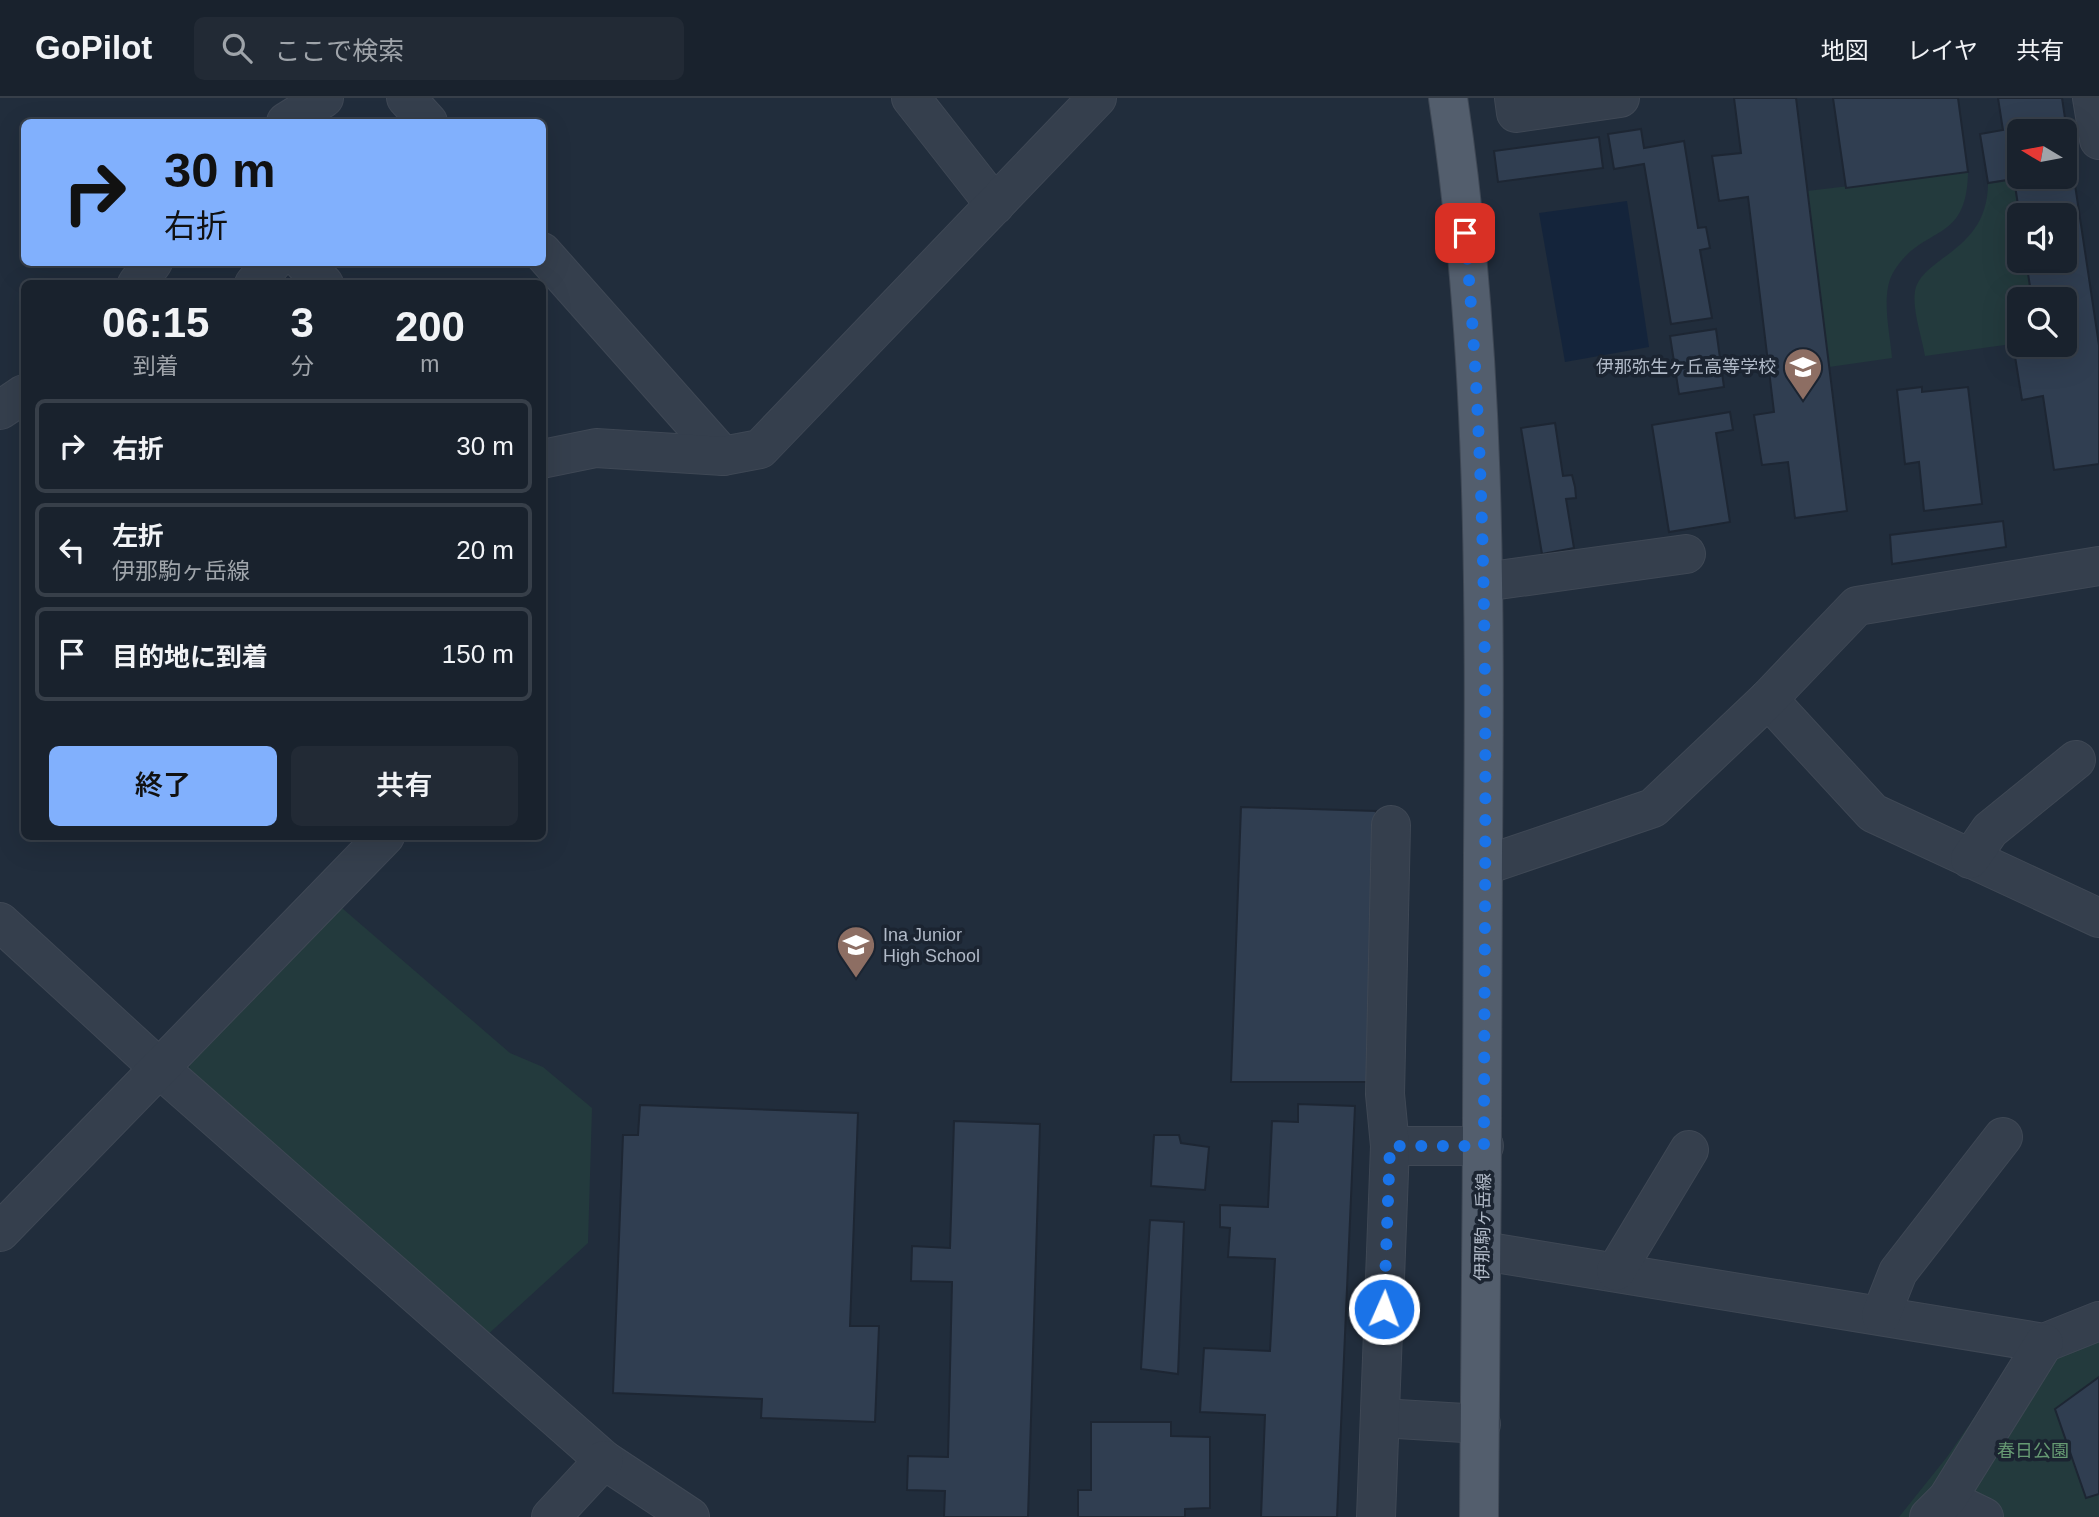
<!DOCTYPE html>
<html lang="ja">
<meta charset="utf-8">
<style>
:root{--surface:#19222d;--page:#222a35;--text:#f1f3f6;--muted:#9fa4aa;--line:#373f49;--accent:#81b0fd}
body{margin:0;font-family:Helvetica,"Noto Sans JP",sans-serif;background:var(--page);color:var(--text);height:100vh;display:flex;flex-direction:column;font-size:26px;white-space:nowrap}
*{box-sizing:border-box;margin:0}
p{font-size:23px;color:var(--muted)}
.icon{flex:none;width:38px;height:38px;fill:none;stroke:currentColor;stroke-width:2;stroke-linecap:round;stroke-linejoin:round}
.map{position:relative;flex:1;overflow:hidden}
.side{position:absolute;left:21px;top:182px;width:525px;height:560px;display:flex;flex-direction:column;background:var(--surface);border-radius:10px;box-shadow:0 7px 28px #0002,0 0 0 2px var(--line)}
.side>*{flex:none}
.hud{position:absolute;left:21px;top:21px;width:525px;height:147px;border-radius:10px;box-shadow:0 7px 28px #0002,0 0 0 2px var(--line);background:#81b0fd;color:#111;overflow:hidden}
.needle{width:46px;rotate:280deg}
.tools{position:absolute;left:2007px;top:21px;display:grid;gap:14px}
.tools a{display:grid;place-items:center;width:70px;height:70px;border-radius:10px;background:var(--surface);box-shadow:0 7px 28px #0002,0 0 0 2px var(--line);font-size:35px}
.pin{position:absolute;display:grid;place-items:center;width:60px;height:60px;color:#fff;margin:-30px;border-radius:14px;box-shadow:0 4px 10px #0006}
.me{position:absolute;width:77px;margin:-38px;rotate:2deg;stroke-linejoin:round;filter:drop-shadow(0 0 5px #0008)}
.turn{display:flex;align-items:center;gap:24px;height:147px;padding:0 28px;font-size:32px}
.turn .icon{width:91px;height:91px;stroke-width:2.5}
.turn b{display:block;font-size:49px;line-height:60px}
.eta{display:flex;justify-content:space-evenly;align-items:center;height:119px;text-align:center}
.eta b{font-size:42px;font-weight:600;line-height:49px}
.cta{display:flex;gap:14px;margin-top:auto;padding:14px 28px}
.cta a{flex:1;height:80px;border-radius:10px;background:var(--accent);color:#111;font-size:28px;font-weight:600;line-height:80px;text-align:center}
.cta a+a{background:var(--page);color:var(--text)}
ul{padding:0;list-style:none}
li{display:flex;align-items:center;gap:21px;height:94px;margin:0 14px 10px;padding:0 14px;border:4px solid var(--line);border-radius:10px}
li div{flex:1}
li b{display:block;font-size:26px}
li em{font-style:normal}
header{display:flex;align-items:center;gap:42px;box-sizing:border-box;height:98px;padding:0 35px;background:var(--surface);border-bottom:2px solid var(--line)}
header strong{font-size:33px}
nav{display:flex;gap:38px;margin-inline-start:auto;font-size:24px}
.search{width:490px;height:63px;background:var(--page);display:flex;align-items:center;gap:18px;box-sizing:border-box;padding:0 24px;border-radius:10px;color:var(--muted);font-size:26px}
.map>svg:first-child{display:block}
.green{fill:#233a3d}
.water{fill:#14243b}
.building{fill:#303e51;stroke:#1d2633;stroke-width:2;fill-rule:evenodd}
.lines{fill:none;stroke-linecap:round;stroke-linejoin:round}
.minor-casing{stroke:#3f4855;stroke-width:40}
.major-casing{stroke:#3f4855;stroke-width:40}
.minor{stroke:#353f4d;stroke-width:38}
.major{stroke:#535e6d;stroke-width:38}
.route{stroke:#1a73e8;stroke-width:12;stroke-dasharray:0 21.6}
.labels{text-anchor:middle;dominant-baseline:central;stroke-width:7;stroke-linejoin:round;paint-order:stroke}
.poi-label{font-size:18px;fill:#b1bac8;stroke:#1b2431;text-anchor:end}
.street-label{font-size:18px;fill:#b1bac8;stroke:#1b2431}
.park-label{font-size:18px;fill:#669a73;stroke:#1b2431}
</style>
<header>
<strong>GoPilot</strong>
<div class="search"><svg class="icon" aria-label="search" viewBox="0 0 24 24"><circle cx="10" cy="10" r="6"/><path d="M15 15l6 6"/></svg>ここで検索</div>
<nav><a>地図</a><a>レイヤ</a><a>共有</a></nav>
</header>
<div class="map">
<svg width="2099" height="1419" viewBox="0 0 2099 1419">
<rect width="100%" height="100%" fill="#212d3c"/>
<!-- green -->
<g class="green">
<path d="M1968,74C1967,147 1923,126 1894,173C1880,195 1890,235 1892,260L1829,269L1807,93Z"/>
<path d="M2014,81L2019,120L2020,163H2026L2032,201H2020L2019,245L1925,258C1922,239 1912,212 1915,193C1922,158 1988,154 1988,85Z"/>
<path d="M335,804L510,955L543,969L592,1010L588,1145L485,1239L189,979L190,958Z"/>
<path d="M2099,1213V1419H1899L1947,1359L2018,1256Z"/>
</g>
<!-- water -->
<path class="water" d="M1627,103L1649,249L1565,264L1539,115Z"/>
<!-- building -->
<g class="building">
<path d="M1734,0H1796L1847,413L1795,420L1788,364L1762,367L1754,317L1774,314L1748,99L1719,103L1712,58L1741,55Z"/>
<path d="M1833,0H1958L1968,74L1846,90Z"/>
<path d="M1998,0H2062L2099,247V366L2054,372L2043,298L2022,302L2013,246L2065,247V201H2032L2026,163H2065V117H2020V120L2014,81L1988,85L1980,36L2003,32ZM2020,33H2065V79H2020Z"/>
<path d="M1641,31L1644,50L1684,43L1698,130L1706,129L1710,150L1700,152L1712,220L1671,226L1644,66L1614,71L1608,36Z"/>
<path d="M1599,39L1603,70L1498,84L1494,53Z"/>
<path d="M1716,231L1724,289L1679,296L1670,238Z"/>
<path d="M1922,289V294L1968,289L1982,406L1924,413L1919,364L1905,366L1897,292Z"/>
<path d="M1730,314L1733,332L1716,335L1730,424L1669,434L1652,327Z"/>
<path d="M1555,325L1563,378L1572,377L1575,389L1576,400L1566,401L1574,450L1542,456L1521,330Z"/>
<path d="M2003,423L2006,449L1892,466L1890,437Z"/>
<path d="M1241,709L1376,713L1368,984H1231Z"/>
<path d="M1298,1006L1355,1008L1337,1419H1261L1265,1317L1200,1314L1204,1250L1270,1253L1275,1161L1228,1159L1230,1130L1220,1129V1107L1268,1109L1272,1023L1298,1024Z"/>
<path d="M640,1007L858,1015L850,1228H879L875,1324L761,1320L762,1301L613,1295L623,1037H638Z"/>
<path d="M954,1023L1040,1026L1028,1419H944L945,1393L907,1392L908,1358L948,1359L952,1184L911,1183L912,1148L950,1150Z"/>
<path d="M1154,1037H1179L1181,1045L1209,1049L1205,1092L1151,1088Z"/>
<path d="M1150,1122L1184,1124L1178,1276L1141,1271Z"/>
<path d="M2099,1279V1396L2086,1400L2055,1311Z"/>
<path d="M1091,1324H1171V1338L1210,1339V1410L1185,1411V1419H1078V1392H1091Z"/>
</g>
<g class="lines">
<!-- minor casing -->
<g class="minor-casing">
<g id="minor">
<path d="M406,0L428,24"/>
<path d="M911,0L995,107"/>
<path d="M1514,0L1516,15L1620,0"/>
<path d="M2092,0L2099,42"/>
<path d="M286,24L324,0"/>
<path d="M542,154L723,358"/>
<path d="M303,164L324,186"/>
<path d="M137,186L153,164"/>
<path d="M254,186L273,164"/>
<path d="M0,312L24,296"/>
<path d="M542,361L596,350L723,358L760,351L1097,0"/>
<path d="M1484,484L1686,456"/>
<path d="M1768,601L1873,715L2099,820"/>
<path d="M1970,761L1990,732L2076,662"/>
<path d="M1483,768L1653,710L1768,601L1857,508L2099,468"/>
<path d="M0,824L159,970L604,1362L690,1419"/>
<path d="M1390,1048H1484"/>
<path d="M0,1134L385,738"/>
<path d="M1483,1153L2044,1245L2099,1223"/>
<path d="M1616,1173L1689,1052"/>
<path d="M1881,1217L1898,1174L2003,1039"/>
<path d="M1381,1320L1481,1326"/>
<path d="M1947,1401L1984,1419"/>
<path d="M551,1419L604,1362"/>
<path d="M1376,1419L1390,1048L1385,996L1391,727"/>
<path d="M1929,1419L1947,1401L2044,1245"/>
</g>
</g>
<!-- major casing -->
<g class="major-casing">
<path id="major" d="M1448,0C1486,250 1485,503 1483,755C1482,976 1482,1198 1479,1419"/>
</g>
<!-- minor -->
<use href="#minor" class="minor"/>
<!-- major -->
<use href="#major" class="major"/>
</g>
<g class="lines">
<!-- route -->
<path class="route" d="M1384,1211L1390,1048H1484C1484,743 1493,439 1465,135"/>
</g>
<!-- icons -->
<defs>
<g id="school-pin" transform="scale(2.0125)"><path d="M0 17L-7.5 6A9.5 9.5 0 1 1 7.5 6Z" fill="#8d6e63" stroke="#1b2431"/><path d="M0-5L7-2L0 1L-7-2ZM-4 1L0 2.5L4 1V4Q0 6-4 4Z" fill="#fff"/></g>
</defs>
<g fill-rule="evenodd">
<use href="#school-pin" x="1803" y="269"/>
<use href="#school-pin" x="856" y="847"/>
</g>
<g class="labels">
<!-- poi labels -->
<g class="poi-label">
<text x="1776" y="269">伊那弥生ヶ丘高等学校</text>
<text x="883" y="837" text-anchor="start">Ina Junior<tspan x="883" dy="21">High School</tspan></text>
</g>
<!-- street labels -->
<g class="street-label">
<text transform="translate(1483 1129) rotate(-89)">伊那駒ヶ岳線</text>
</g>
<!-- park labels -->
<g class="park-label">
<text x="2033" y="1353">春日公園</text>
</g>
</g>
</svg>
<div class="tools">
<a><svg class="needle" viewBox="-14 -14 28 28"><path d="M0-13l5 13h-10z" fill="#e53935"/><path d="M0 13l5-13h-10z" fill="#9fa4aa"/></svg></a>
<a><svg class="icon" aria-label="sound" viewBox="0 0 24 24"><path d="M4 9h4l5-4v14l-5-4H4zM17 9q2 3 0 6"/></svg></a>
<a><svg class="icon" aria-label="search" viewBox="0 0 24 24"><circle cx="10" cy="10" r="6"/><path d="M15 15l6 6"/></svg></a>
</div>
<div class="pin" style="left:1465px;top:135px;background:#d93025"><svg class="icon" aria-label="arrive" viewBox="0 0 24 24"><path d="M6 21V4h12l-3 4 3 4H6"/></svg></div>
<svg class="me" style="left:1384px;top:1211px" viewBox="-20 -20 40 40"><circle r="17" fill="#1a73e8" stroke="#fff" stroke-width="3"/><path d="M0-11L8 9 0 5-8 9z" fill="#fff"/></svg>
<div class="hud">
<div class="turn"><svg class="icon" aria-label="right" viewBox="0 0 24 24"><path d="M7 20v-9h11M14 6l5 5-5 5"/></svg><div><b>30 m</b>右折</div></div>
</div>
<section class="side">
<div class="eta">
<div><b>06:15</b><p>到着</p></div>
<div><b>3</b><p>分</p></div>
<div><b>200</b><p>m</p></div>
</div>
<ul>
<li><svg class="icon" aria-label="right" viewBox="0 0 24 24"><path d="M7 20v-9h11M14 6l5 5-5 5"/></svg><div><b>右折</b></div><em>30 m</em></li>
<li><svg class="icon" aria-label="left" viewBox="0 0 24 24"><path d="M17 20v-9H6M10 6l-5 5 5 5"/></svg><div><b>左折</b><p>伊那駒ヶ岳線</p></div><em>20 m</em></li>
<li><svg class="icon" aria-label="arrive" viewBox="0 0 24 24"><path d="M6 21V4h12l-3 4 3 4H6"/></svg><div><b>目的地に到着</b></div><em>150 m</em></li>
</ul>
<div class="cta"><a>終了</a><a>共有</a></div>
</section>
</div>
